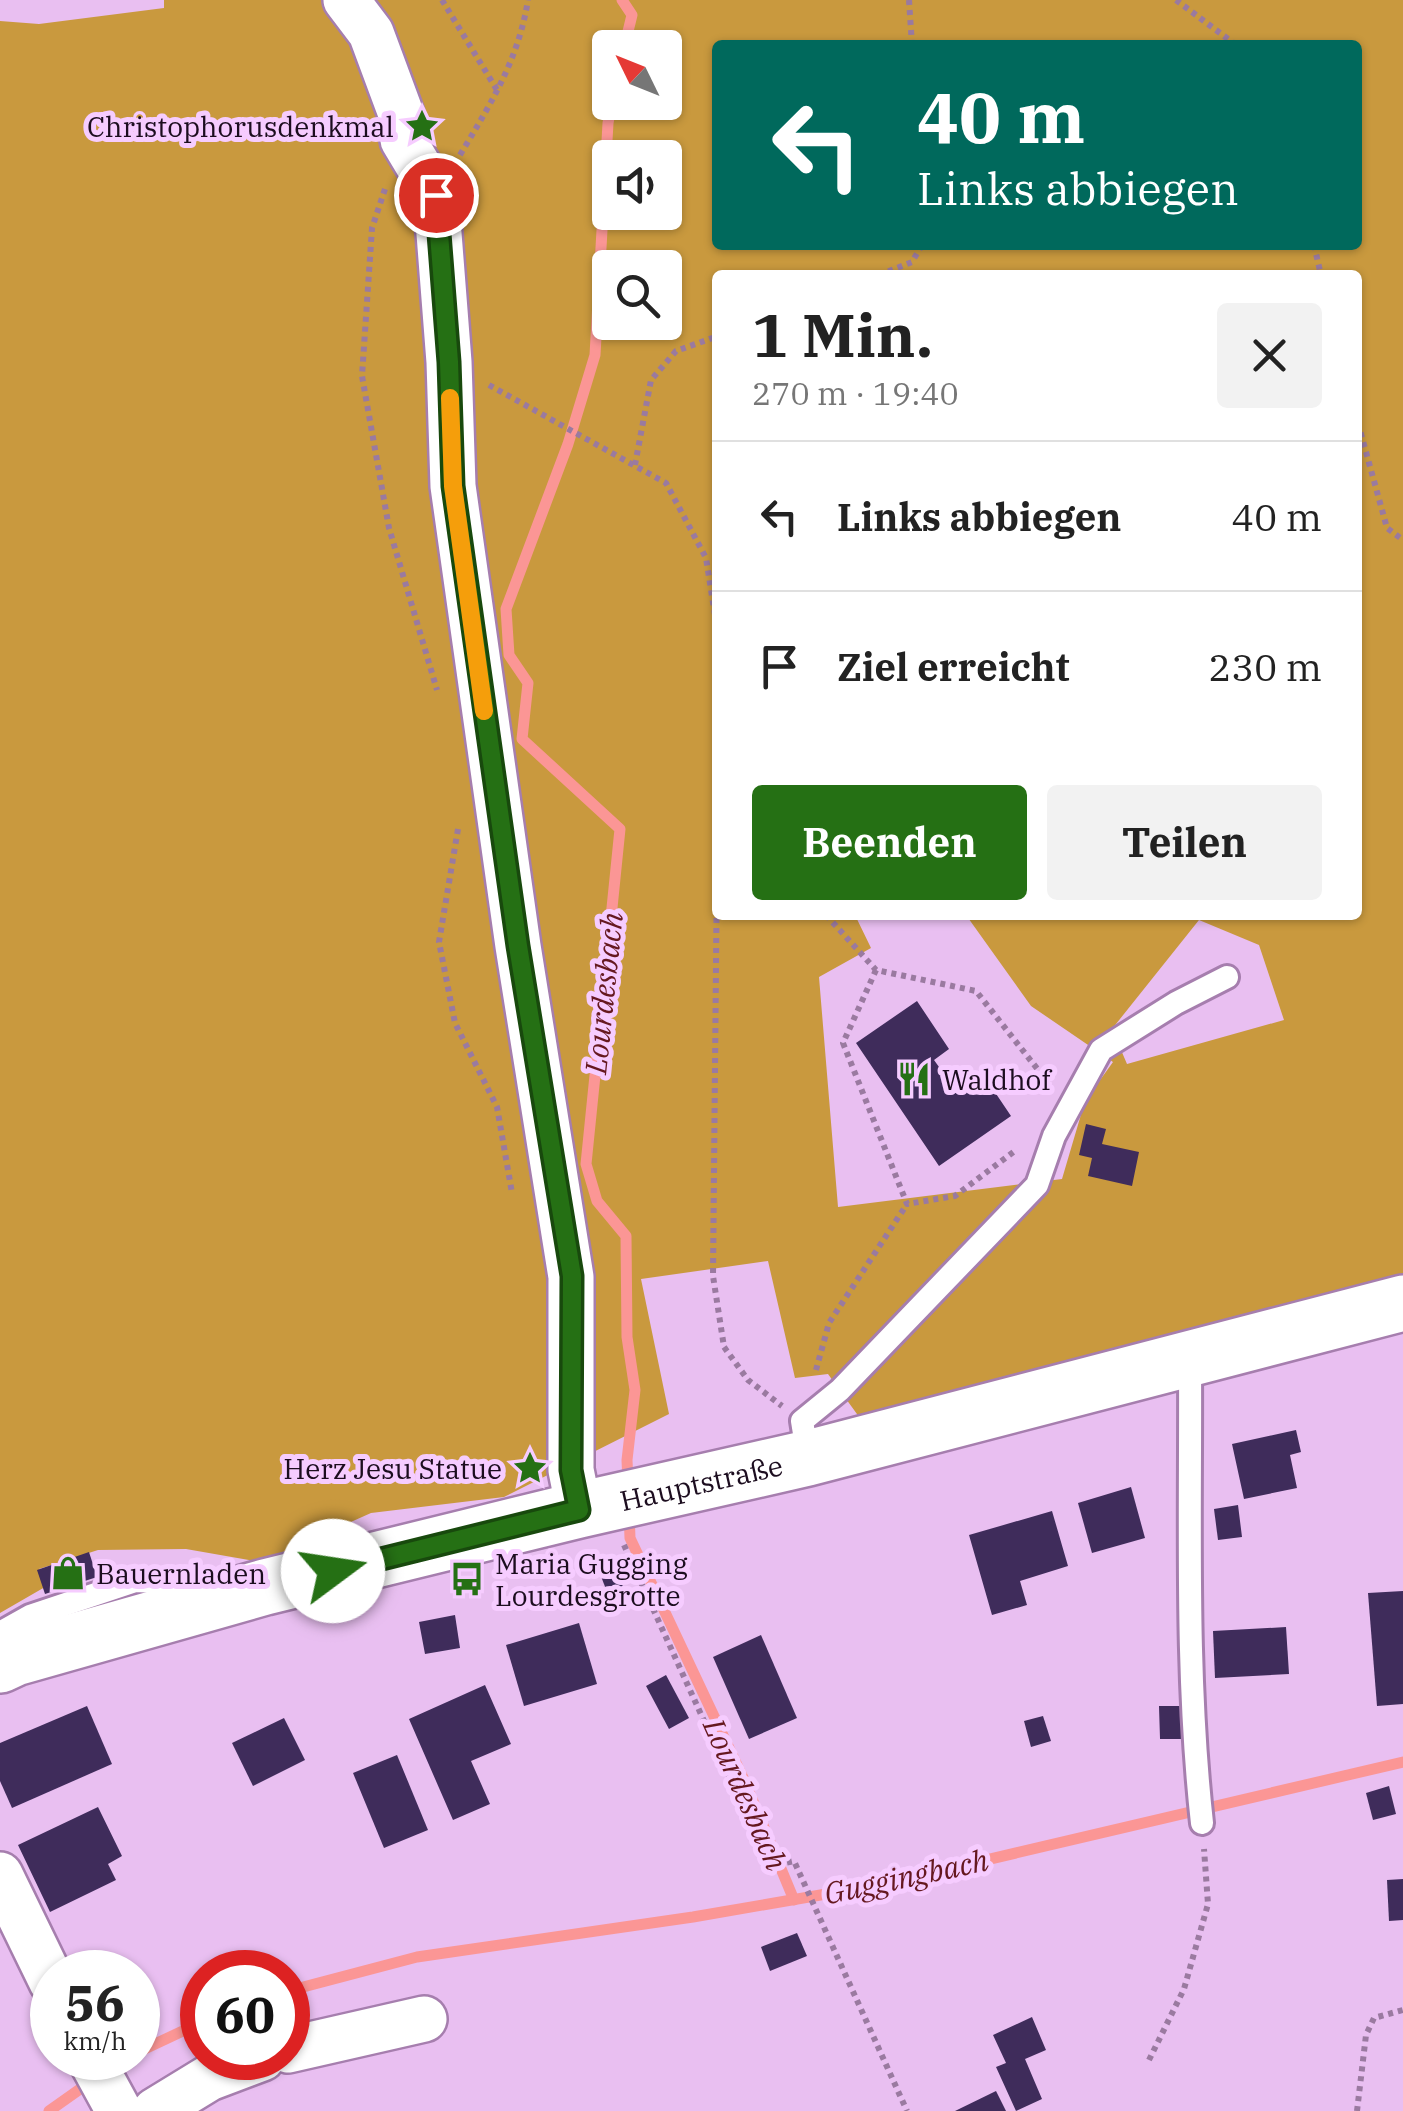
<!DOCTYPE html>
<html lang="de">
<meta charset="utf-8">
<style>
:root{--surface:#fff;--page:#f2f2f2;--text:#222;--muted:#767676;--line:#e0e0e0;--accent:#257014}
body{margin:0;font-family:"IBM Plex Serif",serif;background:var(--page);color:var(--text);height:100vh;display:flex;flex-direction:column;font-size:38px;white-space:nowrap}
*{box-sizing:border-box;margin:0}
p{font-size:32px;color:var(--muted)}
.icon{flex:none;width:55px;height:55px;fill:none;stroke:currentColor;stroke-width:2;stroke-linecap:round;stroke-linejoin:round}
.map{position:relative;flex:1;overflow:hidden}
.details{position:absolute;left:712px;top:270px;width:650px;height:650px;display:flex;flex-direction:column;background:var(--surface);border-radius:10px;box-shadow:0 2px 8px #0004}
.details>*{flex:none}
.hud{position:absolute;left:712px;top:40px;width:650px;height:210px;border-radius:10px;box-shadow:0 2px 8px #0004;background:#00695c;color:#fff;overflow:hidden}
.needle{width:65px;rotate:313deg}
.buttons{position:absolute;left:592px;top:30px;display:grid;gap:20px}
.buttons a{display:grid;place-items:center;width:90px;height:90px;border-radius:10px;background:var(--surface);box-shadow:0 2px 8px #0004;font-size:50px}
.speed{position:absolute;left:30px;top:1950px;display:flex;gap:20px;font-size:50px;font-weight:700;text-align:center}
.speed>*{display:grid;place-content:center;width:130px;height:130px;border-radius:50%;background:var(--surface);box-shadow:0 2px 8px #0004;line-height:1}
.speed small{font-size:25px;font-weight:400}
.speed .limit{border:15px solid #d22;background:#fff;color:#111}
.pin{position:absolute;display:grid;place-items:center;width:85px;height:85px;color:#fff;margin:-42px;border:5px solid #fff;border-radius:50%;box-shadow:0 2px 10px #0007}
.me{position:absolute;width:110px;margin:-55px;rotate:76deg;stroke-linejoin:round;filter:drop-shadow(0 0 8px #0008)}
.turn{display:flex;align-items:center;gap:35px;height:210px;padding:0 40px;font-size:45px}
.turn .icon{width:130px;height:130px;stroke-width:2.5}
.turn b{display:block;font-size:70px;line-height:85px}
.round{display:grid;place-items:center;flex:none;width:105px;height:105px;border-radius:10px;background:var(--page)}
.overview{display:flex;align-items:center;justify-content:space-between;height:170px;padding:0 40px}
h1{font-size:60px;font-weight:800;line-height:75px}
.button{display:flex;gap:20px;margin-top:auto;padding:20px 40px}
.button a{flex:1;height:115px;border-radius:10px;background:var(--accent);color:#fff;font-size:40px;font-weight:800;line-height:115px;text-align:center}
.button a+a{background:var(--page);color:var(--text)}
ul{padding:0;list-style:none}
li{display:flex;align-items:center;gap:30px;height:150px;padding:0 40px;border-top:2px solid var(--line)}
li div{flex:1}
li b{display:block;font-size:38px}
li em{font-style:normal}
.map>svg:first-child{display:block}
.forest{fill:#c9993e;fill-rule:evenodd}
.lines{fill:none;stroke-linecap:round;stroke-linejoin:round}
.stream{stroke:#fb9695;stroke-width:11}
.building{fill:#3f2c5b}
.lane-casing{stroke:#a67eae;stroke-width:28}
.street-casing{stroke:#a67eae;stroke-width:50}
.primary-casing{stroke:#a67eae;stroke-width:60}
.path{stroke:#9a7aa0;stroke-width:6;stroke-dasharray:5 5;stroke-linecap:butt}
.lane{stroke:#fff;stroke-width:22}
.street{stroke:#fff;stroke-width:45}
.primary{stroke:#fff;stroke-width:55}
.route-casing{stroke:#18490d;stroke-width:25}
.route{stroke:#257014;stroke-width:18}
.slow{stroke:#f59e0b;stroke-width:18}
.labels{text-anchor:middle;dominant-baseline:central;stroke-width:10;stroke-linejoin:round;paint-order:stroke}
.poi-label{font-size:28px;fill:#1c0d1f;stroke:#f6ccff;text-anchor:start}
.street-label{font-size:28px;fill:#1c0d1f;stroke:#f6ccff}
.water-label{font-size:30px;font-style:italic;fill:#65181f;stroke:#f6ccff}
</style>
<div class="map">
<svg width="1403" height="2111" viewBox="0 0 1403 2111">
<rect width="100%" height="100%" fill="#e9bff1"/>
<!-- forest -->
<path class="forest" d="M164,0H1403V1277L862,1421L828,1374L795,1378L768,1261L641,1279L669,1414L504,1497L371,1513L261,1562L186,1549L98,1550L39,1569L45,1587L0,1613V21L39,24L164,8ZM718,45H1358V245H718ZM610,48H665V102H610ZM610,158H665V212H610ZM610,268H665V322H610ZM718,275H1358V915H966L1031,1006L1113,1062L1085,1101L1062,1179L838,1207L819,977L871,948L855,915H718ZM1199,920L1259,945L1284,1020L1127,1064L1112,1029Z"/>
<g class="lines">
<!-- stream -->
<g class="stream">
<path d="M622,0L632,15L624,48"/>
<path d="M612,102L608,123L595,355L568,444L506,609L509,655L528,683L522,739L620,829L586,1164L597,1201L626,1236L627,1337L635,1390L627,1460L628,1483"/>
<path d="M629,1511L630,1538L745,1782L794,1900"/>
<path d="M288,1991L417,1957L693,1917L884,1884L1403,1762"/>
<path d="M138,2052L202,2022"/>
<path d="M106,2072L126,2058"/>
<path d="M49,2111L90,2082"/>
</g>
</g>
<!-- building -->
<g class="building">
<path d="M917,1001L949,1049L934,1060L954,1088L980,1070L1011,1116L939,1166L856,1043Z"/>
<path d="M1086,1124L1106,1129L1102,1144L1139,1152L1132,1186L1088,1176L1092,1158L1079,1155Z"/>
<path d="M1296,1430L1301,1452L1290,1455L1297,1488L1244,1499L1232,1444Z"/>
<path d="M1131,1487L1145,1538L1092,1553L1078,1503Z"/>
<path d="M1238,1505L1242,1537L1218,1540L1214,1509Z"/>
<path d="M1052,1511L1068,1566L1020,1581L1027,1605L992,1615L969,1535Z"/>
<path d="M89,1552L97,1577L45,1594L37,1570Z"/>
<path d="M613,1558L623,1587L607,1592L596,1563Z"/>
<path d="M1403,1591V1704L1377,1706L1368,1593Z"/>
<path d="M455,1615L460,1648L425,1654L419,1622Z"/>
<path d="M579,1623L597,1684L524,1706L506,1645Z"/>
<path d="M1286,1627L1289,1674L1215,1678L1213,1631Z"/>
<path d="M761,1635L797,1718L749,1739L713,1657Z"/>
<path d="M666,1675L689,1718L669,1729L646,1686Z"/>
<path d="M485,1685L511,1744L471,1761L490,1804L453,1820L409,1719Z"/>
<path d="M87,1706L112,1764L12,1808L0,1781V1743Z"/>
<path d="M1159,1706H1181L1182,1739H1160Z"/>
<path d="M1043,1716L1051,1741L1031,1747L1024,1721Z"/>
<path d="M284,1718L305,1760L253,1786L232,1743Z"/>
<path d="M397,1755L428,1830L384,1848L353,1773Z"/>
<path d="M1389,1786L1396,1814L1373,1820L1366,1793Z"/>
<path d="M98,1807L122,1856L108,1864L116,1880L50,1912L18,1845Z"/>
<path d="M1403,1879V1920L1389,1921L1387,1880Z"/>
<path d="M797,1933L807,1956L770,1971L761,1947Z"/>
<path d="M1032,2017L1046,2050L1025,2059L1042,2099L1016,2111L996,2067L1006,2063L993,2035Z"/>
<path d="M996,2091L1006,2111H955Z"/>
</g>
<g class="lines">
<!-- lane casing -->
<g class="lane-casing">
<g id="lane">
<path d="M1190,1360C1191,1514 1185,1670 1202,1823"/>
<path d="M808,1458L802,1421L840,1390L1037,1185L1054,1136L1101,1050L1176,1003L1227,977"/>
<path d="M0,1633L30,1616L135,1581L207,1584"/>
</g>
</g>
<!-- street casing -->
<g class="street-casing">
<g id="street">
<path d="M346,0L371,33L401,114L403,140L436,195L449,362L453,486L518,946L571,1277V1470L579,1510"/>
<path d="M0,1875L52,1982"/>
<path d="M288,2050L424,2019"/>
<path d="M90,2058L119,2111"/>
<path d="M155,2111L209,2078L262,2058"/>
</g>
</g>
<!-- primary casing -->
<g class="primary-casing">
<g id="primary">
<path id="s1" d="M0,1665L15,1658L265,1587L579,1510L808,1458L1403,1303"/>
</g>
</g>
<!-- path -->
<g class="path">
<path d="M442,0L497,90"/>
<path d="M909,0L912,45"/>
<path d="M1176,0L1236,45"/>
<path d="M460,155C491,103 518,61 528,0"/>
<path d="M385,189L372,228L362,376L389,528L437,690"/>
<path d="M1314,245L1321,275"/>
<path d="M879,275L912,262L922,245"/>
<path d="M489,385L666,483L706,558L718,634"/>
<path d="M1358,423L1387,528L1403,540"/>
<path d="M635,465L651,380L676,351L718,336"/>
<path d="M718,758L713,1276L724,1347L748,1380L782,1406"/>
<path d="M458,829L439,942L455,1023L497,1107L512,1193"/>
<path d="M826,915L876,970L976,991L1050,1085"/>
<path d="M876,970L843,1043L907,1204L955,1196L1016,1150"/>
<path d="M816,1370L829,1323L907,1204"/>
<path d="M624,1545L770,1866L794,1861L907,2111"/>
<path d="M1149,2060L1184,1989L1208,1904L1204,1849"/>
<path d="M1357,2111L1366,2035L1374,2018L1403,2010"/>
</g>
<!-- lane -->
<use href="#lane" class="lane"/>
<!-- street -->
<use href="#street" class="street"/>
<!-- primary -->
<use href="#primary" class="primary"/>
</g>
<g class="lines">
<!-- route casing -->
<g class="route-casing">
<path id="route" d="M333,1571L579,1510L571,1470L572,1276L518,946L453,486L449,362L436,195"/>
</g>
<!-- route -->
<use href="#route" class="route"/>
<!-- slow -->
<path class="slow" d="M450,398L453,486L484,711"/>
</g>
<!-- icons -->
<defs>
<g id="sight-bare" transform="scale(2.7)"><path d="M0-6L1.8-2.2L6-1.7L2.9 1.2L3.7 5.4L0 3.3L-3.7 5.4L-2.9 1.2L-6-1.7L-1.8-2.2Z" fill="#257014" stroke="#f6ccff" stroke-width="2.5" paint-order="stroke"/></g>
<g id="restaurant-bare" transform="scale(2.7)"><path d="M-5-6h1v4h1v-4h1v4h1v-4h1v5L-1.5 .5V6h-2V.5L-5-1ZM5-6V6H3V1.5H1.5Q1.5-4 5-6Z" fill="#257014" stroke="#f6ccff" stroke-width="2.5" paint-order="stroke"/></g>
<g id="shop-bare" transform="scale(2.7)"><path d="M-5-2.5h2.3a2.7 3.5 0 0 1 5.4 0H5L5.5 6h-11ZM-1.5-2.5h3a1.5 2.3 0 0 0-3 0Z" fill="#257014" stroke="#f6ccff" stroke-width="2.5" paint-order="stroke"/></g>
<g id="bus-bare" transform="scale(2.7)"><path d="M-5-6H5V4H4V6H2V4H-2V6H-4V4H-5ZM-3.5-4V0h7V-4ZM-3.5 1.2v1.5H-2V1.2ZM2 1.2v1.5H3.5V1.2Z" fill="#257014" stroke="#f6ccff" stroke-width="2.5" paint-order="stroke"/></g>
</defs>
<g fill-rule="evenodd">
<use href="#sight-bare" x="422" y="126"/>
<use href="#restaurant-bare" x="914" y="1079"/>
<use href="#sight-bare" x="530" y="1468"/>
<use href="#shop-bare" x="68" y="1573"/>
<use href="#bus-bare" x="467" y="1579"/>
</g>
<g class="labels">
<!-- poi labels -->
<g class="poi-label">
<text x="394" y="126" text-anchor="end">Christophorusdenkmal</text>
<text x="942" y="1079">Waldhof</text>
<text x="502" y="1468" text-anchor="end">Herz Jesu Statue</text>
<text x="495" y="1563">Maria Gugging<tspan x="495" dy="32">Lourdesgrotte</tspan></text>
<text x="96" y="1573">Bauernladen</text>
</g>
<!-- street labels -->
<g class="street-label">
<text stroke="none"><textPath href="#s1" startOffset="725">Hauptstraße</textPath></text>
</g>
<!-- water labels -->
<g class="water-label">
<text transform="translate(603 993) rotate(-84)">Lourdesbach</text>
<text transform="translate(746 1794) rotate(66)">Lourdesbach</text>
<text transform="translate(906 1876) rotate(-12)">Guggingbach</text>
</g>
</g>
</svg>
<div class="buttons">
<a><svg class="needle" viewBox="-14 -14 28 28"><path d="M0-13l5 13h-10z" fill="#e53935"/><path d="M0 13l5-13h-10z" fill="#767676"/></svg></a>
<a><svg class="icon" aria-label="sound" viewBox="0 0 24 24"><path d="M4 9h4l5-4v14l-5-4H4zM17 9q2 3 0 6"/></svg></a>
<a><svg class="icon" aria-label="search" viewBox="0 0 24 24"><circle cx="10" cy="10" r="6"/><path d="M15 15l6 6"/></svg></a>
</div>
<div class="speed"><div>56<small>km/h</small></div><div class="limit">60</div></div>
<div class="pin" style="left:436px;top:195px;background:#d93025"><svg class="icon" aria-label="arrive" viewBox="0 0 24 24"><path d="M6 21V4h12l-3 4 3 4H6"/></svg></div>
<svg class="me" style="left:333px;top:1571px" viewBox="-20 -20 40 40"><circle r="19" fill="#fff"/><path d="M0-13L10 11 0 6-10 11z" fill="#257014"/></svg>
<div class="hud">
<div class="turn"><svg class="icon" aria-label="left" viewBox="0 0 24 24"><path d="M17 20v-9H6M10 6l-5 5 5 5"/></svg><div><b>40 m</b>Links abbiegen</div></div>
</div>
<section class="details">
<div class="overview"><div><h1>1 Min.</h1><p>270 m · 19:40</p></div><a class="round"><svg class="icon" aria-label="close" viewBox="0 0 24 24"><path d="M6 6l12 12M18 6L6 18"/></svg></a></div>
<ul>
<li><svg class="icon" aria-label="left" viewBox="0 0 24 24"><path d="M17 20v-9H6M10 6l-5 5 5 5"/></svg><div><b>Links abbiegen</b></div><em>40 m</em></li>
<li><svg class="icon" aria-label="arrive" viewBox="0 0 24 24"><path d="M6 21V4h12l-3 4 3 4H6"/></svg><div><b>Ziel erreicht</b></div><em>230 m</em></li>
</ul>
<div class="button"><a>Beenden</a><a>Teilen</a></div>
</section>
</div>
